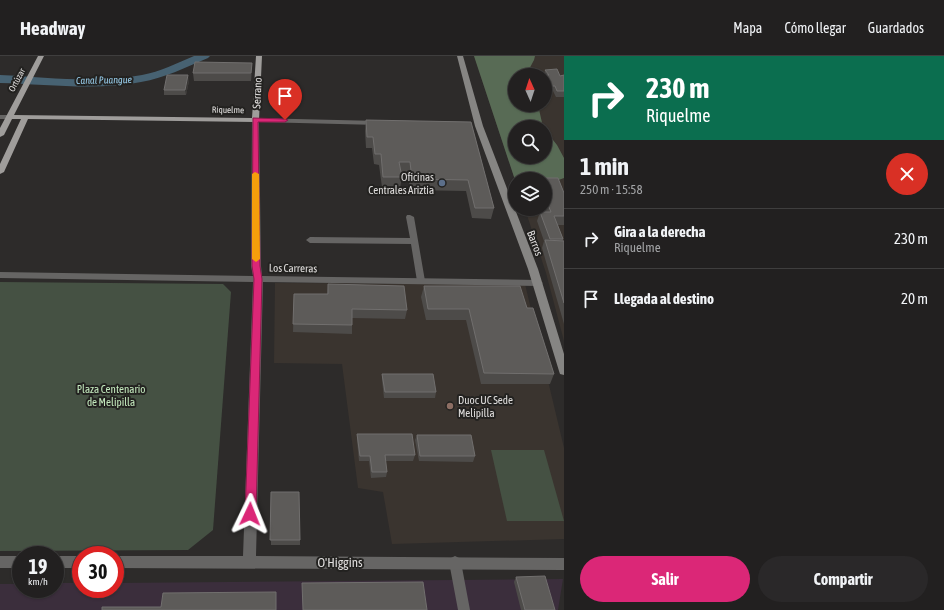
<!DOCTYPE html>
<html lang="es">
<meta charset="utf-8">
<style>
:root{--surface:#222020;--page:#2a2829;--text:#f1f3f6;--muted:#a2a3a5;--line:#3f3e3e;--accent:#db2777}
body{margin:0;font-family:"Asap Condensed",sans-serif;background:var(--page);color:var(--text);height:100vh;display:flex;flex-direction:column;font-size:15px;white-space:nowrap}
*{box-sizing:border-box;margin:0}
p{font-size:13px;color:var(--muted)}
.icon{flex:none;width:22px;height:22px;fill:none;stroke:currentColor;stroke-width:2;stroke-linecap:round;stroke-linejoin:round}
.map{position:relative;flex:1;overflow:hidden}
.details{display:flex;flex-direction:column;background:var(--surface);width:380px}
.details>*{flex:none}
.guide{background:#0b6e4f;color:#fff;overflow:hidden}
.needle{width:26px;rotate:357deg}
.buttons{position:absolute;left:508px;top:12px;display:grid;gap:8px}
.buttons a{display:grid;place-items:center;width:44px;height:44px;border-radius:50%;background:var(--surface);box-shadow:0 1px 3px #0004,0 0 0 1px var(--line);font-size:20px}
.speed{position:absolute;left:12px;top:490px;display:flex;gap:8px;font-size:20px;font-weight:700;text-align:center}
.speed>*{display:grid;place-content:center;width:52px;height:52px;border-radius:50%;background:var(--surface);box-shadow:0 1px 3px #0004,0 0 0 1px var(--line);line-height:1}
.speed small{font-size:10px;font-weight:400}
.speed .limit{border:6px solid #d22;background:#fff;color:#111}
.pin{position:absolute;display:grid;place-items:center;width:34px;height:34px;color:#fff;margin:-41px -17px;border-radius:50% 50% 50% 0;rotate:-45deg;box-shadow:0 0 4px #0007}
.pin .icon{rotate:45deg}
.me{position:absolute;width:44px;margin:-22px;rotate:2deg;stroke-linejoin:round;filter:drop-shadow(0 0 3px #0008)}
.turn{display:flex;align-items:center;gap:14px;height:84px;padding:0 16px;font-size:18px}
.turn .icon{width:52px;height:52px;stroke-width:2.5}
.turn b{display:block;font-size:28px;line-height:34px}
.round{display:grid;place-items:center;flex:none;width:42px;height:42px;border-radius:21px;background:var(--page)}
.headline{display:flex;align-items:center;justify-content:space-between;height:68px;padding:0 16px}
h1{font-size:24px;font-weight:700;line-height:30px}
.action{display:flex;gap:8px;margin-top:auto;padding:8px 16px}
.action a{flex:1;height:46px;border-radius:24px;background:var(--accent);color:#fff;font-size:16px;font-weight:700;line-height:46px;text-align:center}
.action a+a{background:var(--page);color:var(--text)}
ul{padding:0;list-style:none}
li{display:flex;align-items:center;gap:12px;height:60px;padding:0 16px;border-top:1px solid var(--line)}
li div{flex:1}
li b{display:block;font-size:15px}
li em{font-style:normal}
header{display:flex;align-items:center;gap:24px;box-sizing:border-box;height:56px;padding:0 20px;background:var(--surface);border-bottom:1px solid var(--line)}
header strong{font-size:19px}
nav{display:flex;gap:22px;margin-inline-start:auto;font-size:14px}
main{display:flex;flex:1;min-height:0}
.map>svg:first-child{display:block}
.built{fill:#3a342f;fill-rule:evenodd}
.medical{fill:#3b2e3c}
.green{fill:#455143}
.forest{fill:#586b55}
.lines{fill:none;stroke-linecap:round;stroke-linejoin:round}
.canal{fill:#476272;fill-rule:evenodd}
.lane{fill:#666564;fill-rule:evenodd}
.street{fill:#666564;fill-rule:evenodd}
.secondary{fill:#868583;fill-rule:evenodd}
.primary{fill:#9f9d9b;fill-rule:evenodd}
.wall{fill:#4d4b49}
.shaded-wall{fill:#3a3836}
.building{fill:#5d5b59;stroke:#716f6e}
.route{fill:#db2777;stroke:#8e194d}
.slow{fill:#f59e0b}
.service-dot{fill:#5c6f8a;stroke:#232220;stroke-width:1.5}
.education-dot{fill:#8d6e63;stroke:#232220;stroke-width:1.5}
.labels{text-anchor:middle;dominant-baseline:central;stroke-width:4;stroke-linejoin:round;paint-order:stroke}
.far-street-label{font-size:9px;fill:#e0dedd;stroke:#232220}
.far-water-label{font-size:10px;font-style:italic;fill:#9ad0ef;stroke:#232220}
.street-label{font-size:11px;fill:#e0dedd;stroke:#232220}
.poi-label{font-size:11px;fill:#e0dedd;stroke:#232220;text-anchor:end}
.park-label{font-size:11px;fill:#c4eabe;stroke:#232220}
.near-street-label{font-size:13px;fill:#e0dedd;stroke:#232220}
</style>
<header>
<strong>Headway</strong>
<nav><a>Mapa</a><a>Cómo llegar</a><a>Guardados</a></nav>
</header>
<main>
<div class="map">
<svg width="564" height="554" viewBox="0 0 564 554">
<rect width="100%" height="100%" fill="#2d2b2a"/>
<!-- built -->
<g class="built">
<path d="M474,0H564V285L546,217L525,153H545V123L515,124ZM515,19H545V49H515ZM515,71H545V101H515Z"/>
<path d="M275,227L525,228L564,392V483L392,488L383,436L358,432L342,308L274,307Z"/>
</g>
<!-- medical -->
<path class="medical" d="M563,523L558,554H0V528H21V533H55V527H81V533H115V527Z"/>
<!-- green -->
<g class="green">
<path d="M0,226L223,228L231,236L213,474L188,494L0,495Z"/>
<path d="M491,394H544L564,465H507Z"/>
</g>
<!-- forest -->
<path class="forest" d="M474,0H535L534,4L526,19H515V49H538L543,71H515V101H545V74L557,89L564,102V122L553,126L545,123L515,124Z"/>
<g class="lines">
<!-- canal -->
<path class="canal" d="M194,0H210L208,2C186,11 165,22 141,26C96,35 46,28 0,27V19C45,21 97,28 142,19C160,16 177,7 194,0Z"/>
<!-- lane -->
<g class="lane">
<path d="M407,159H410L414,161L425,225L421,228L417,225L411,188L310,187L306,184L310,181L410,182L406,161Z"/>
<path d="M455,500L459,502L461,506L470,554H458L449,506L451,502Z"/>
</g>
<!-- street -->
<g class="street">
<path d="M0,59H9L13,61L9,63H0Z"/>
<path d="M252,62L379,65L383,67L379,69L259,66L261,210L262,220L538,224L543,227L538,230L263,226L256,500L564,502V514L115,512V500H243L253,226L0,222V216L253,220L251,210Z"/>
<rect x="0" y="500" width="21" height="12"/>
<rect x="55" y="500" width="26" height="12"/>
</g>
<!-- secondary -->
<path class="secondary" d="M457,0H463L483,70L538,213L564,298V319L560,318L559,315L528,213L475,70Z"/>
<!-- primary -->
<path class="primary" d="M38,0H44L14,59L252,62L256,0H262L259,64L255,66L28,63L4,116L0,118V108L21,63H12L4,79L0,81V72Z"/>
</g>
<!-- wall -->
<g class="wall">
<path d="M252,7V14L251,25H194L193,17Z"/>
<path d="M545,14L560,20L564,19V41H556L553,35L545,36V19H544Z"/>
<path d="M189,25L186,39H164V34Z"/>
<path d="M366,64L471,66L494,152L491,163L472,162L466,135L410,134L408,117L401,116L402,121L400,132L382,131L379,109L374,108L372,92H366L365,75Z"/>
<path d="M534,122H558L564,137V169H558L563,183V185H564V268L542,192L544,185L537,165L540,156H544L543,153H545V123H534Z"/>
<path d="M328,228L407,254L405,263L352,262V278L293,276L294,238H327Z"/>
<path d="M424,230L527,252L554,318L550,328H481L466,264H426L421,241Z"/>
<path d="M382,318L436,336L435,342H384L382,324Z"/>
<path d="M357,378L415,399L413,405H385L387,416L386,421L371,422L369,405H359L357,384Z"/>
<path d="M417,379L475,400L473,406L419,405L415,384Z"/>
<path d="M271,436L300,484V489H271Z"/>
<path d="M516,521L555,554H521L514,526Z"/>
</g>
<!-- shaded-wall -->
<g class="shaded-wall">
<path d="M252,7V14L251,25V17Z"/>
<path d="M188,19L189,25L186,39L185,34Z"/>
</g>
<!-- building -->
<g class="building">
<path d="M195,6L252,7L251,17H193Z"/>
<path d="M557,13L560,20L564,19V35H557L555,30H545V19H549L545,14Z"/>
<path d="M167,19H188L185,34H164Z"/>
<path d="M366,64L471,66L494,152H475L468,124L412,123L410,106H399L402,121H383L381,98H375L373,81H367Z"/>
<path d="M534,122H558L564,137V160H554L563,183H550L540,156H551L545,142V123H535Z"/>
<path d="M545,184L564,185V247Z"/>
<path d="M328,228L404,230L407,254L352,253V269L293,268L294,238H328Z"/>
<path d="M424,230H520L527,252H533L554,318L484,317L469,253H428Z"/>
<path d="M382,318H433L436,336H385Z"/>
<path d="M357,378H412L415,399H385L387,416H372L370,400H360Z"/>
<path d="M417,379H471L475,400H420Z"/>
<path d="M271,436H299L300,484H270Z"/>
<path d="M545,520L555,554H525L516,521Z"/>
<path d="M423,526L427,554H303L302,527Z"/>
<path d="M276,536V554H102V551H161L163,537Z"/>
</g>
<!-- route -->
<path class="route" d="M253,62L285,63L288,64L285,66H258L260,210L262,223L256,458L254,462L250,464L246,462L245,458L254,223L252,210Z"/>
<!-- slow -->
<path class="slow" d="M255,116L259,118L260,203L256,206L252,203V118Z"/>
<!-- markers -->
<circle class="service-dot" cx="442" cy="127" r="4"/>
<circle class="education-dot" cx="450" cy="350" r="4"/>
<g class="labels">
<!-- far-street labels -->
<g class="far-street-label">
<text transform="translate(17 24) rotate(-62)">Ortúzar</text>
<text transform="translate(228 54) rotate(1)">Riquelme</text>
</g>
<!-- far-water labels -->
<g class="far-water-label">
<text transform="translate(104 24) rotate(-1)">Canal Puangue</text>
</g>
<!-- street labels -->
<g class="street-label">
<text transform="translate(257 37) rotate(-87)">Serrano</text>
<text transform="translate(535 187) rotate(69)">Barros</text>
<text transform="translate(293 212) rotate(1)">Los Carreras</text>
</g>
<!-- poi labels -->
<g class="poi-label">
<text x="434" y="121">Oficinas<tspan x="434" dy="13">Centrales Ariztia</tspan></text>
<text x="458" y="344" text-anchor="start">Duoc UC Sede<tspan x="458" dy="13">Melipilla</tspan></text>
</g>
<!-- park labels -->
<g class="park-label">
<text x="111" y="333">Plaza Centenario<tspan x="111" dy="13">de Melipilla</tspan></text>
</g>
<!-- near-street labels -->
<g class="near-street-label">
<text x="340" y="506">O'Higgins</text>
</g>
</g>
</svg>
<div class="buttons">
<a><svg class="needle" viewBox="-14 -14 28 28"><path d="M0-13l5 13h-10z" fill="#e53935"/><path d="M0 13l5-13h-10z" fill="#a2a3a5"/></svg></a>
<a><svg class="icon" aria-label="search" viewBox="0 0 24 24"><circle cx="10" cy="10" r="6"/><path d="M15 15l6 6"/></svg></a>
<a><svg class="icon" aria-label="layers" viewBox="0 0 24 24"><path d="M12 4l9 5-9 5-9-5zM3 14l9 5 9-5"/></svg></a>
</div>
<div class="speed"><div>19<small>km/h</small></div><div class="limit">30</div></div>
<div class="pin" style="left:285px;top:64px;background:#d93025"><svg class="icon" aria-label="arrive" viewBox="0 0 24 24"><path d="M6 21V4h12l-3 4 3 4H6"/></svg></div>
<svg class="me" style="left:250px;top:458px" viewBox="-20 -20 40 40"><path d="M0-17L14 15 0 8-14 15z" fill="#db2777" stroke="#fff" stroke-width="4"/></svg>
</div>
<section class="details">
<div class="guide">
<div class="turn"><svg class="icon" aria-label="right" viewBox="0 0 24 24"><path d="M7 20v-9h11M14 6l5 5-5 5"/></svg><div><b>230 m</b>Riquelme</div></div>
</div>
<div class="headline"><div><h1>1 min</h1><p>250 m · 15:58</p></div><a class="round" style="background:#d93025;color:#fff"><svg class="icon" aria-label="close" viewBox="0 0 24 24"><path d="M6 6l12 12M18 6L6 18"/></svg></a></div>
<ul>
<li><svg class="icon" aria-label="right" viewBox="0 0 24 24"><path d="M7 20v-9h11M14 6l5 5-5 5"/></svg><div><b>Gira a la derecha</b><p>Riquelme</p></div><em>230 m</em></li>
<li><svg class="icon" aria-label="arrive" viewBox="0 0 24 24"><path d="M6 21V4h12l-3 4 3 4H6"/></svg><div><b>Llegada al destino</b></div><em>20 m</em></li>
</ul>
<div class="action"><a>Salir</a><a>Compartir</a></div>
</section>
</main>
